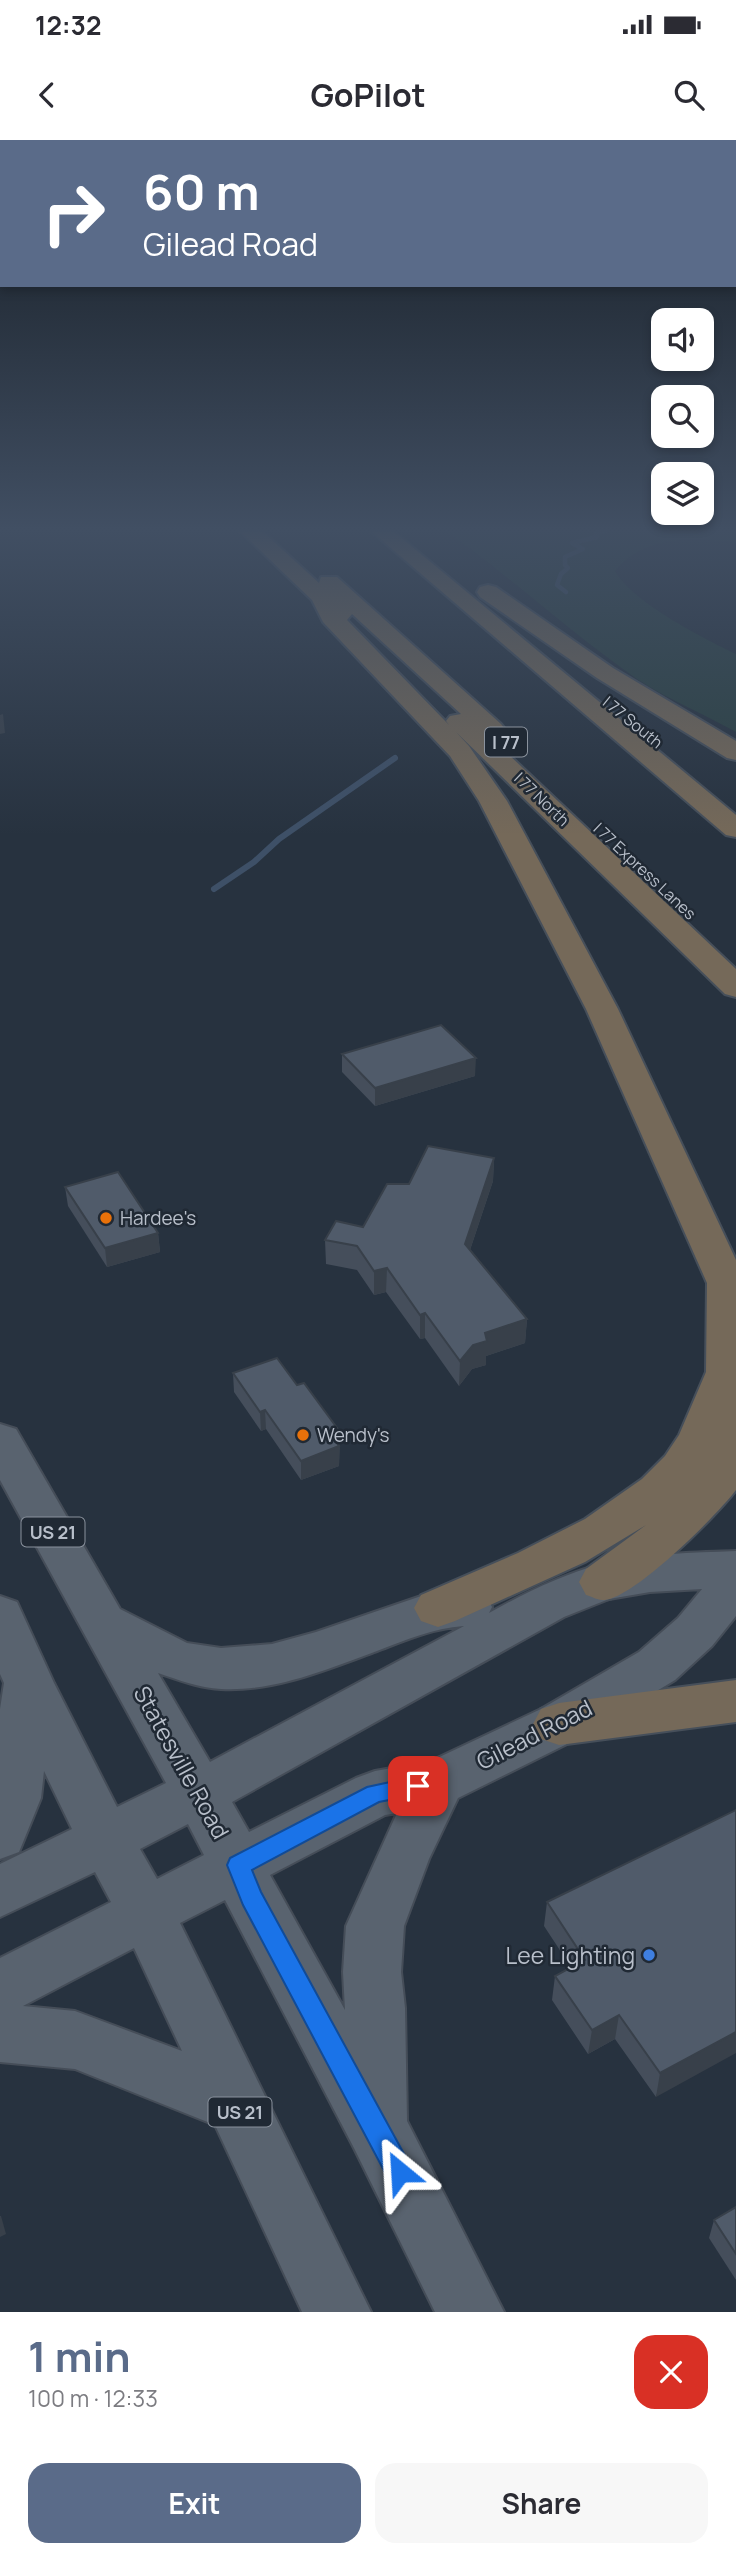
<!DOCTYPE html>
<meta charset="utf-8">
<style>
:root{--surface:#fff;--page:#f7f7f7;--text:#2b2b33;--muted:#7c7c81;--accent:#5a6b89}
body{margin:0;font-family:Manrope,sans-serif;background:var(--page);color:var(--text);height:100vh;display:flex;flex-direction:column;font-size:26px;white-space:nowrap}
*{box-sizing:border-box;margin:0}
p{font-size:23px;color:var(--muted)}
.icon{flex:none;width:38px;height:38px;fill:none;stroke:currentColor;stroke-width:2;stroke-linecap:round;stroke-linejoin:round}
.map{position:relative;height:2172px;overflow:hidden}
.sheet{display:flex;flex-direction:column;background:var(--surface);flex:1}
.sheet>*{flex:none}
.banner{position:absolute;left:0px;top:0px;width:737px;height:147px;box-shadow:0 4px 10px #0003;background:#5a6b89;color:#fff;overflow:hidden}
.fabs{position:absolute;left:651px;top:168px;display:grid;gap:14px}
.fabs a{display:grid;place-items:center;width:63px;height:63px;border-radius:14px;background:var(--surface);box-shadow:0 4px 10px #0003;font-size:35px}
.pin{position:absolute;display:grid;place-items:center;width:60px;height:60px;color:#fff;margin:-30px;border-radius:14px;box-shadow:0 4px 10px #0006}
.me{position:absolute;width:77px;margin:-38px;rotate:333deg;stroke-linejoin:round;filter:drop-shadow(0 0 5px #0008)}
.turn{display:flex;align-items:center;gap:24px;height:147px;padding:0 28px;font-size:32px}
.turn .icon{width:91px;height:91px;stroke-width:2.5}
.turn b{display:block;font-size:49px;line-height:60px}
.round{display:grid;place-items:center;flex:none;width:74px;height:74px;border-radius:21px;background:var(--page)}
.summary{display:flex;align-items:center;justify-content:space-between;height:119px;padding:0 28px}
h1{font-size:42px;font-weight:700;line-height:52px;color:var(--accent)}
.action{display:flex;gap:14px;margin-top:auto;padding:14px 28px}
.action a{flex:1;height:80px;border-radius:21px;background:var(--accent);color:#fff;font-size:28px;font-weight:700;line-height:80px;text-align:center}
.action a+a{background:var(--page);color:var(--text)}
.status{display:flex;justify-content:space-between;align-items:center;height:49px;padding:0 35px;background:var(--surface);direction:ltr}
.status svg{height:19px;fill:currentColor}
header{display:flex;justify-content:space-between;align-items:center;height:91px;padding:0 28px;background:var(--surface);font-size:32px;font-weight:700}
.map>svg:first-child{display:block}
.green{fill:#2a4041}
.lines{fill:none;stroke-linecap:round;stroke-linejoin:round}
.stream-far1{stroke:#3e5067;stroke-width:4.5}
.stream{stroke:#3e5067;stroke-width:6}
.major-casing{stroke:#454d58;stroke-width:4}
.highway-casing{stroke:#464f5a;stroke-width:4}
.major{fill:#59636f;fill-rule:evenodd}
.highway{fill:#756959;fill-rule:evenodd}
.wall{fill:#454e5b}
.shaded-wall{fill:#38404a}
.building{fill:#505b6a;stroke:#38404a;stroke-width:2}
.route{fill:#1a73e8;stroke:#114b97;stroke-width:2}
.food-dot{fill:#e8710a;stroke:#202934;stroke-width:2.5}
.shop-dot{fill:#3f7fe0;stroke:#202934;stroke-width:2.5}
.labels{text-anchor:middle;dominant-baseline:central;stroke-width:5;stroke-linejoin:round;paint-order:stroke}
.far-street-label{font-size:16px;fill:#b8bfca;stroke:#202934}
.shield{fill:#202934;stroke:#8a929d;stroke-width:2}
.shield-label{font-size:18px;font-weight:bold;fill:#b8bfca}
.poi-label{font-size:19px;fill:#b8bfca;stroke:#202934;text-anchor:start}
.near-street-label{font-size:23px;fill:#b8bfca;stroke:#202934}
.near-poi-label{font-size:23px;fill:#b8bfca;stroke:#202934;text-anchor:end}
</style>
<div class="status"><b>12:32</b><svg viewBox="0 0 49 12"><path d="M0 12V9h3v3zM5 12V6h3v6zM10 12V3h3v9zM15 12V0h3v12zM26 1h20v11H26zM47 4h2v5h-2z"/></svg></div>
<header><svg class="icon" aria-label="back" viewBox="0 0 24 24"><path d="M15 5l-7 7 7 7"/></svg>GoPilot<svg class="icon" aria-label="search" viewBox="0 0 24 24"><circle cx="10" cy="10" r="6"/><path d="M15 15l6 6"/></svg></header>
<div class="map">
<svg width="736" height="2172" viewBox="0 0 736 2172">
<rect width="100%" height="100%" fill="#27323f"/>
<!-- green -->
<path class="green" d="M446,391H736V403C694,397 644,395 615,431C632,462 703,498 736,514V592C704,574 667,559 637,539C571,493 512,438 446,391Z"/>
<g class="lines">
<!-- stream-far1 -->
<path class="stream-far1" d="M566,452L557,445L561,434L568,428L565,425V417L583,409L572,403L597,397L596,393L605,391"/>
<!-- stream -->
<path class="stream" d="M214,749L254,722L279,699L395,618"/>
<!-- major casing -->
<g class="major-casing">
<path id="major" d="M0,1284L16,1289L120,1469L187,1503L221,1508L272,1504L316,1492L430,1453L468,1448L485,1454L492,1467L489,1473C525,1453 563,1434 602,1424C646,1413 692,1413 736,1411V1476L712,1506L675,1540L577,1599L458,1658L429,1719L404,1786L401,1832L405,1868L407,1981L504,2172H435L354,2008L225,1760L180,1783L371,2172H302L215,1985L75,1929L0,1922V1818L111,1762L95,1732L0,1777V1724L72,1689L44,1631L41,1658L19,1712L0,1719V1569L4,1543L0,1534V1456L17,1462L54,1543L117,1667L166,1643L0,1340ZM702,1449L678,1478L639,1512L541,1569L431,1621L375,1631L356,1638L249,1692L232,1662L564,1477L609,1459L650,1452ZM464,1486L210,1622L158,1533C179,1540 199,1548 221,1549C274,1552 328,1529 377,1511C406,1500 433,1488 464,1486ZM397,1673L346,1786L343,1832L345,1870L270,1735L385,1675ZM188,1684L204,1715L157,1739L140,1709ZM134,1808L182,1911L75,1871L23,1866Z"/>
</g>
<!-- highway casing -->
<g class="highway-casing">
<g id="highway">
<path d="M240,391H262L319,443L321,437H337L501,584L505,589L501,594L489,596L736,829V857L725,854L456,592L469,606L507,661L618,869L736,1120V1350C718,1374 631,1462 602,1460C597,1460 591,1456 586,1455L579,1442L586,1429L646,1385L585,1422L455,1481L438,1487L421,1481L414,1468L421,1455L518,1413L585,1379L642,1339L665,1316L679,1295L706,1232L707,1143L586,869L479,661L450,616L323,482L312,460ZM352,474L461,574L450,576L446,581L449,585L347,480Z"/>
<path d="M371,391H393L736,675V697L726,695Z"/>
<path d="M488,445L496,447L613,528L736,601V620L727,618L597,538L480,457L477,452L480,447Z"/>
<path d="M736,1540V1582L559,1605L541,1599L533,1584L541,1569L559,1563Z"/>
</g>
</g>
<!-- major -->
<use href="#major" class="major"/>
<!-- highway -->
<use href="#highway" class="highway"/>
</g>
<!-- wall -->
<g class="wall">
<path d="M342,914L475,936L375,966L342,932Z"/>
<path d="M494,1018L493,1041L470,1110L527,1179L525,1203L486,1216V1225L472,1229L459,1246L425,1198L420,1199L386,1152L374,1155L357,1130L326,1124L325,1100L363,1087L409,1044Z"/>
<path d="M65,1047L158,1093L160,1112L107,1127L68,1066Z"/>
<path d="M233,1233L297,1245L340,1292L339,1326L301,1340L266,1289L261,1291L234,1252Z"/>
<path d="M736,1670L656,1957L615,1899L588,1914L552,1860L555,1836L571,1827L544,1786L547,1762Z"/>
<path d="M736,2067V2140L709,2098L714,2080Z"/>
</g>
<!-- shaded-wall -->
<g class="shaded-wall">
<path d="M3,574L5,593L0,594V575Z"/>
<path d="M476,918L475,936L375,966V948Z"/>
<path d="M494,1018L493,1041L464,1128L465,1104Z"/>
<path d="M158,1093L160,1112L107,1127L105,1108Z"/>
<path d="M387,1128L386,1152L374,1155V1131Z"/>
<path d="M425,1173V1198L420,1199V1175Z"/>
<path d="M527,1179L525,1203L486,1216V1225L472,1229L459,1246L460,1221L473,1205L485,1193Z"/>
<path d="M265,1270L266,1289L261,1291L260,1272Z"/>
<path d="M340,1292L339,1326L301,1340V1321L331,1295Z"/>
<path d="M619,1875L615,1899L588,1914L592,1890Z"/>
<path d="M736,1892V1913L656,1957L660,1933Z"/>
<path d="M0,2076H1L6,2094L0,2097Z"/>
</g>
<!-- building -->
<g class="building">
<path d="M441,885L476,918L375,948L342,914Z"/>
<path d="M428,1006L494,1018L465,1104L527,1179L485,1193L487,1201L473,1205L460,1221L425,1173L420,1175L387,1128L374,1131L357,1106L325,1100L336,1081L363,1087L387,1044H409Z"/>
<path d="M118,1032L158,1093L105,1108L65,1047Z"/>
<path d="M277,1218L297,1245L304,1243L340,1292L331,1295L339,1306L301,1321L265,1270L260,1272L233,1233Z"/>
<path d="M736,1670V1892L660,1933L619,1875L592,1890L555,1836L585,1820L547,1762Z"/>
<path d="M736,2067V2114L714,2080Z"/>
</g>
<!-- sky -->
<linearGradient id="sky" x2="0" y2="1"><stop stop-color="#151c23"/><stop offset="0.56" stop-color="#414f63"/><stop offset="1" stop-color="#414f63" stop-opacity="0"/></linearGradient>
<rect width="736" height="695" fill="url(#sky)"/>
<!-- route -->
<path class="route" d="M418,1636L425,1639L429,1646L425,1653L379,1662L252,1730L261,1752L409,2023L413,2032L409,2042L400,2046L390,2042L243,1765L227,1725L230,1718L367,1647Z"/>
<!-- markers -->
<g class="food-dot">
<circle cx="106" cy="1078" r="7"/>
<circle cx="303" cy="1295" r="7"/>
</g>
<circle class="shop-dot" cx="649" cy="1815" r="7"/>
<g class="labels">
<!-- far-street labels -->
<g class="far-street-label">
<text transform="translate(633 582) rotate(39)">I 77 South</text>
<text transform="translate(542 659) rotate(44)">I 77 North</text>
<text transform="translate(645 731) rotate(43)">I 77 Express Lanes</text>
</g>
<!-- shield labels -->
<g class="shield">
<rect x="485" y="587.5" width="42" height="29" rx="5"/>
<rect x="21.5" y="1377.5" width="63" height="29" rx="5"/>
<rect x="208.5" y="1957.5" width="63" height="29" rx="5"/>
</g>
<g class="shield-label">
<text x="506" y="602">I 77</text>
<text x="53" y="1392">US 21</text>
<text x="240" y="1972">US 21</text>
</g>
<!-- poi labels -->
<g class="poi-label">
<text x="120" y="1078">Hardee's</text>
<text x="317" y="1295">Wendy's</text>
</g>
<!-- near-street labels -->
<g class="near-street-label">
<text transform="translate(534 1594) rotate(-27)">Gilead Road</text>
<text transform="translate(182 1622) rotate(61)">Statesville Road</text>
</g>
<!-- near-poi labels -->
<g class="near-poi-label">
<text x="635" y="1815">Lee Lighting</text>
</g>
</g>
</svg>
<div class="fabs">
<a><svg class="icon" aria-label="sound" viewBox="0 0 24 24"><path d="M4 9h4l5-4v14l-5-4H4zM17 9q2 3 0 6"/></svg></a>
<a><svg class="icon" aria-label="search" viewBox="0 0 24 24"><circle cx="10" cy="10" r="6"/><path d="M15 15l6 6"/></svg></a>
<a><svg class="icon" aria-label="layers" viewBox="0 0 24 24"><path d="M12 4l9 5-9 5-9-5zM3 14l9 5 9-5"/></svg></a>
</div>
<div class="pin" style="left:418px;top:1646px;background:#d93025"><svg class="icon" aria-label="arrive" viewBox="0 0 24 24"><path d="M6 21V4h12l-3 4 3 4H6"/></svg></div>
<svg class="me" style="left:400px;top:2032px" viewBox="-20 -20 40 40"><path d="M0-17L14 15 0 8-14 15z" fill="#1a73e8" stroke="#fff" stroke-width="4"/></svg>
<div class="banner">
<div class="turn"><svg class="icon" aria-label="right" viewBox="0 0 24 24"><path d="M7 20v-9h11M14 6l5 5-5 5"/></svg><div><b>60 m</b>Gilead Road</div></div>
</div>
</div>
<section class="sheet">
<div class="summary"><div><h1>1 min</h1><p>100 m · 12:33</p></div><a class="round" style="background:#d93025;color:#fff"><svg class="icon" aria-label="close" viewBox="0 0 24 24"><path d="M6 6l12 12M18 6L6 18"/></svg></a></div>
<div class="action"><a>Exit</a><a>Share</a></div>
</section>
